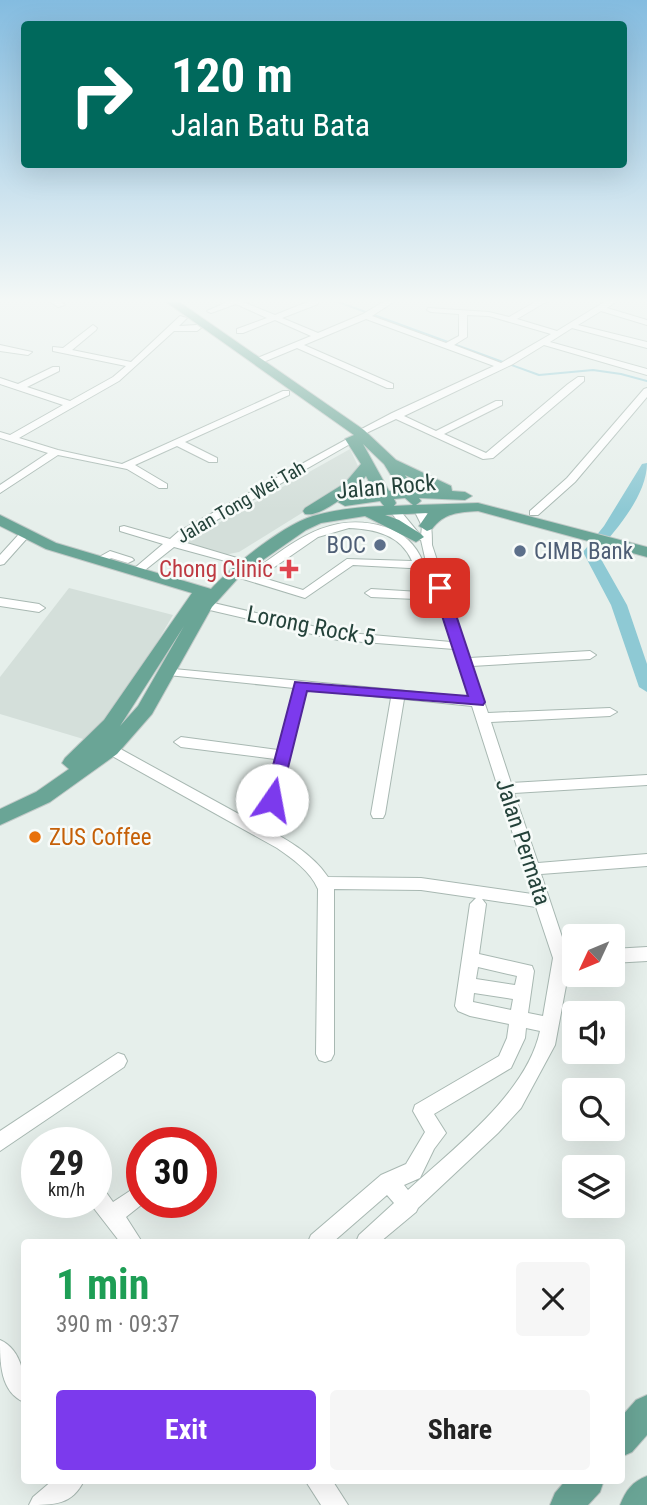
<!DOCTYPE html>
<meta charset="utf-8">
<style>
:root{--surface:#fff;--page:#f6f6f6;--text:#222;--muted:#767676;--accent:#7c3aed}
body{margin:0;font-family:"Roboto Condensed",sans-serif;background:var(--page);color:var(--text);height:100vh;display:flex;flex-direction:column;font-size:26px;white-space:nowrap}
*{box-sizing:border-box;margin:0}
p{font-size:23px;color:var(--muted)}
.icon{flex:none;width:38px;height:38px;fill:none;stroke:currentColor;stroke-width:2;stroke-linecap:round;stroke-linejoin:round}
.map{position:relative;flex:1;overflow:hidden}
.sheet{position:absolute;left:21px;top:1239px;width:604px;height:245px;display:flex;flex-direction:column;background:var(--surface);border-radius:7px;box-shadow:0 7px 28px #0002}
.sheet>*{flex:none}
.top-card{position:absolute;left:21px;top:21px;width:606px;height:147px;border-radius:7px;box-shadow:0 7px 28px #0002;background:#00695c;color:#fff;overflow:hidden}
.needle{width:46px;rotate:226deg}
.fabs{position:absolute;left:562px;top:924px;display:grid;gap:14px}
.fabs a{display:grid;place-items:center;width:63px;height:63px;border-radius:7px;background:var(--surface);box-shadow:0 7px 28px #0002;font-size:35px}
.speed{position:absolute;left:21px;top:1127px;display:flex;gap:14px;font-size:35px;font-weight:700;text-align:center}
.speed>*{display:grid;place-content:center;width:91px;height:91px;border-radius:50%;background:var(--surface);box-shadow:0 7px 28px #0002;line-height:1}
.speed small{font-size:18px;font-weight:400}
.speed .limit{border:10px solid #d22;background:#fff;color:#111}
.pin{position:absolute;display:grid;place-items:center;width:60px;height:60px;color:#fff;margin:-30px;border-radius:14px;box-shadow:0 4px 10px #0006}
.me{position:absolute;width:77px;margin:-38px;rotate:12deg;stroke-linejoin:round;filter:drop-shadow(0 0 5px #0008)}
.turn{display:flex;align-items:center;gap:24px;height:147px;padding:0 35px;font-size:32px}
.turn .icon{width:91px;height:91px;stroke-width:2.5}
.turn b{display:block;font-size:49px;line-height:60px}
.round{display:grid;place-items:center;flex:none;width:74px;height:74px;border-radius:7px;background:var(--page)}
.overview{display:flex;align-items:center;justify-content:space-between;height:119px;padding:0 35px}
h1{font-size:42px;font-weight:700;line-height:52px;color:#1e9e55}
.primary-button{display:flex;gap:14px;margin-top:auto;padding:14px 35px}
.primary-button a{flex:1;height:80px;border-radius:7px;background:var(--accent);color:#fff;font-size:28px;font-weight:700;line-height:80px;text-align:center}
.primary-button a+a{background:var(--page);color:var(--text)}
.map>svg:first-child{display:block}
.built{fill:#d4dfda}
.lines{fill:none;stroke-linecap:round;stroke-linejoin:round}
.stream{stroke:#8ec9d4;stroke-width:2}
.river{fill:#8ec9d4;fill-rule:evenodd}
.minor-casing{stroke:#a8b8b2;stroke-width:2}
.major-casing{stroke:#c2cac8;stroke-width:2}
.minor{fill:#fff;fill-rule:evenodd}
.major{fill:#6aa596;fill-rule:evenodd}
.route{fill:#7c3aed;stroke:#51269a;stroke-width:2}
.service-dot{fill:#5c6f8a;stroke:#f7fbf9;stroke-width:2.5}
.health-dot{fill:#e0444e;stroke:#f7fbf9;stroke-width:2.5}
.food-dot{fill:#e8710a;stroke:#f7fbf9;stroke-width:2.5}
.labels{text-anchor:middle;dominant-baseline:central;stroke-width:5;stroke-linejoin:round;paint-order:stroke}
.far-street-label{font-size:19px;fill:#24423a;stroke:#f7fbf9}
.street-label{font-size:23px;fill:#24423a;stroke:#f7fbf9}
.service-label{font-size:23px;fill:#4e5e75;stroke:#f7fbf9;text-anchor:end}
.health-label{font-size:23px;fill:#be3a42;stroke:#f7fbf9;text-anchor:end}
.food-label{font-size:23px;fill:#c56008;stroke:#f7fbf9;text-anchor:start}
</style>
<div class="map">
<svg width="647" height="1505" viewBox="0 0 647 1505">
<rect width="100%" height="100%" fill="#e6efeb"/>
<!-- built -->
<g class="built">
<path d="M350,449L358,466L357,473L347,485L239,552L224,555L183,543Z"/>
<path d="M69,588L173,615L138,675L90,741L0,714V677Z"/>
</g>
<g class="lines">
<!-- stream -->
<path class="stream" d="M330,299L539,375L593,370L621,374L647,381"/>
<!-- river -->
<path class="river" d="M647,463C647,495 617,529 597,552L627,605L647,664V692L639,687L611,605L583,552L604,526L642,464Z"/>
<!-- minor casing -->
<g class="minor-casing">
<g id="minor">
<path d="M0,299H7L0,302Z"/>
<path d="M46,299H57L65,305L58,307Z"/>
<path d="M226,299H244L243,302L275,315L312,300H318V304L282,318L318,333L363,314L388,299H398L372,316L446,343L459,336V314L431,312L427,310L428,308L489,312L509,317L540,299H551L517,319L557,331L609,299H620L607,308L647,320V325L601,311L578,325L647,342V348L572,328L550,342L647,369V375L544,345L513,364L404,416L436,431L496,401H502V405L444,434L486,453L568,384L578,377H584V381L493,458L483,459L396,419L362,435L354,433L392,413L494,366L366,319L304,345L393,384V388H387L297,348L261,363H255V359L311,336L275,320L243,333H237V329L267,318L236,304L211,313L207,311L229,301ZM467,315L489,316L551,334L501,363L454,345L467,337Z"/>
<path d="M180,316L187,318L179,326L197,325L201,328L197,331H174L119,381L19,438L58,450L122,464L283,391H289V395L185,442L217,458V462H209L177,446L135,465L167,484V488H159L127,469L58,455L0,493V485L48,453L0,438V432L10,435L63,405L0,384V378L18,384L53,367H59V371L27,387L70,401L113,377L126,366L53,351V347L63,348L93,325L97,328L96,330L72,350L131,362Z"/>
<path d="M0,345L32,352L28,355L0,351Z"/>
<path d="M647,388V397L575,482L538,515H530V511L567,478L644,389Z"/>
<path d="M349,438L357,440L180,541L237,558V562H229L174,547L140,574L136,575L130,572L163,544L120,531V527L124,526L170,539L178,532Z"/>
<path d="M418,505C432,513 432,530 432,545L469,658L590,651L596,655L590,659L472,666L488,713L610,708L617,712L610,716L491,722L511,783L647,775V785L514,793L538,863L647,854V866L541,874L569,958L568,975L555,1045L521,1108L498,1133L418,1208L416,1212L380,1242H356L359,1235L394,1203L387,1195L333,1242H308L311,1235L381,1175L406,1164L425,1132L413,1111L415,1105L499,1056L507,1038L509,1024L470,1016L458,1011L455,1006L470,904L476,898L421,890L334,889V1054L331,1060L325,1062L319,1060L316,1054L318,889C310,871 293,859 277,848L105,752L103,749L110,744L115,746L246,818L265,798L275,759L181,747L174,742L181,737L278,750L294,688L168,675L163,674L162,671L163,668L469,697L454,649L338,640L201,608L199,605L205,601L338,632L451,642L438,600L371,597L365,593L371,589L436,593L428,569L353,565L305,598L230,575L228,573L234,570L249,574C293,543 329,510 385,527C403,532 416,545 423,562H426L421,540H413L389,510L390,508H398L421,536L422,526L413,508ZM349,528C375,529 401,535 412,561L347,559L303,590L260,577L318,537ZM307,689L391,698L371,814L373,818H383L385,814L404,699L472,706L532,894L421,878L328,877C311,852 284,838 258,824L279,800ZM482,899L536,907L553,958L543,1016L528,1013L534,971L532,966L479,954L486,904ZM478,967L517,976L515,985L476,979ZM474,993L513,999L511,1010L473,1002ZM526,1028L540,1031C527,1093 454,1148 408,1190L404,1185L420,1178L434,1149L446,1133L434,1114L511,1068L525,1038Z"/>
<path d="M25,531L31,534L29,536L4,564L0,565V555L21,532Z"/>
<path d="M110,551L132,558L134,560L128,563L111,558L98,564L92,561Z"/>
<path d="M0,598L39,604L45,608L39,612L0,606Z"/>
<path d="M647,947V961L612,963V949Z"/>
<path d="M118,1053L124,1055L127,1061L124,1067L0,1151V1131Z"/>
<path d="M142,1183V1202H145L126,1217L142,1242H120L89,1202H96V1185L103,1188L113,1202Z"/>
<path d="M0,1340C23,1350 26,1381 24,1402C0,1392 0,1362 0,1340Z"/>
<path d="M53,1480H84C73,1505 53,1505 29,1505L33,1497Z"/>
<path d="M305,1480H332L348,1505H321Z"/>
</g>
</g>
<!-- major casing -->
<g class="major-casing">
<g id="major">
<path d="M162,299H175L364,430L396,460L451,486L452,491L465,492L472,496L465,500L419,498L421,501L416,505L478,503L647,547V557L478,511C459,512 444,513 432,529L427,531L419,526L428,513L385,515L399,520L421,534L424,537L416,542L365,516L321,523L306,530L240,576L212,607L152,714L117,754L50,802L0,825V809L36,792L69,769L62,763L65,758L104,720L192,593L46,549L0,526V515L56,543L211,589C232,566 283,525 313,516C337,509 360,507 384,506L380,501L345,506L338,502L345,498L375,493L366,476C356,488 322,518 305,514L303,511L305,508L345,483L361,464L345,439L354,435ZM363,444L384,464L400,490L389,491ZM405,475L437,490L414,489ZM405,498L413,505L394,506L396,503L394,499ZM184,626L138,706L120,726Z"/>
<path d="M647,1395V1435L632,1452L621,1457V1417L636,1400Z"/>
<path d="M647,1476V1505H620C626,1490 632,1482 647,1476Z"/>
<path d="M566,1480H604L600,1492L588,1505H550L555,1493Z"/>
</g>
</g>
<!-- minor -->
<use href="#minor" class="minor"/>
<!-- major -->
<use href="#major" class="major"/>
</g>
<!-- sky -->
<linearGradient id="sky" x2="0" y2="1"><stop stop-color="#84bce0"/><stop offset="0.59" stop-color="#f4f8f6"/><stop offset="1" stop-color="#f4f8f6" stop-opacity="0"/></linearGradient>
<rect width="647" height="510" fill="url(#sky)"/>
<!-- route -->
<path class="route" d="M440,584L447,588L485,702L483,705L307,691L280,800L278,804H266L264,800L295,682L468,696L433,588Z"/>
<!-- markers -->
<g class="service-dot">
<circle cx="380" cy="545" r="7"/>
<circle cx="520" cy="551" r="7"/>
</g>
<path class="health-dot" d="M285.5 558.5h7v7h7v7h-7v7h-7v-7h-7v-7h7z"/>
<circle class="food-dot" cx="35" cy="837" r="7"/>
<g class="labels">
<!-- far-street labels -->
<g class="far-street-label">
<text transform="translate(241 502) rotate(-30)">Jalan Tong Wei Tah</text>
</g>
<!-- street labels -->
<g class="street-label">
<text transform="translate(386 487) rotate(-5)">Jalan Rock</text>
<text transform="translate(311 626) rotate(11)">Lorong Rock 5</text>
<text transform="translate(523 842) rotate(72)">Jalan Permata</text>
</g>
<!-- service labels -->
<g class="service-label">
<text x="366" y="545">BOC</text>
<text x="534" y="551" text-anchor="start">CIMB Bank</text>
</g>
<!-- health labels -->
<g class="health-label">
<text x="273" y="569">Chong Clinic</text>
</g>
<!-- food labels -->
<g class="food-label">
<text x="49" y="837">ZUS Coffee</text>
</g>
</g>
</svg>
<div class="fabs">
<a><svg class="needle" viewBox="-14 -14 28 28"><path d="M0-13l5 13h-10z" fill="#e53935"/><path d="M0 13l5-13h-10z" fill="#767676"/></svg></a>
<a><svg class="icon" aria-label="sound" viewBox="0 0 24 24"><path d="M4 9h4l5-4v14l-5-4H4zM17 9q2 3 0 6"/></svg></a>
<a><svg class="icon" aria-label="search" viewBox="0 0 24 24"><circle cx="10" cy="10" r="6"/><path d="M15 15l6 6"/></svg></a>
<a><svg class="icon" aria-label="layers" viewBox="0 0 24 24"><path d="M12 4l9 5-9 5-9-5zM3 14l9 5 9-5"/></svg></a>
</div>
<div class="speed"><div>29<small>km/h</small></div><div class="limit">30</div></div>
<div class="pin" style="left:440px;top:588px;background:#d93025"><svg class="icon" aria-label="arrive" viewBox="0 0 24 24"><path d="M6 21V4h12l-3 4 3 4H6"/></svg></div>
<svg class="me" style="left:272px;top:800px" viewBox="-20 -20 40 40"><circle r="19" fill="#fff"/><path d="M0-13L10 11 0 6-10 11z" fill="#7c3aed"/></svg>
<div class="top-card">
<div class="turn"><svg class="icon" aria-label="right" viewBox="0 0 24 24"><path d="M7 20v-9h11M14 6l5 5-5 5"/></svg><div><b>120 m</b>Jalan Batu Bata</div></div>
</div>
<section class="sheet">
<div class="overview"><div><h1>1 min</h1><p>390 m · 09:37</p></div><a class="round"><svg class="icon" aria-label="close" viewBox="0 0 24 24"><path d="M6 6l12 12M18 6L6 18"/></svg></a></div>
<div class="primary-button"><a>Exit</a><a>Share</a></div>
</section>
</div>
